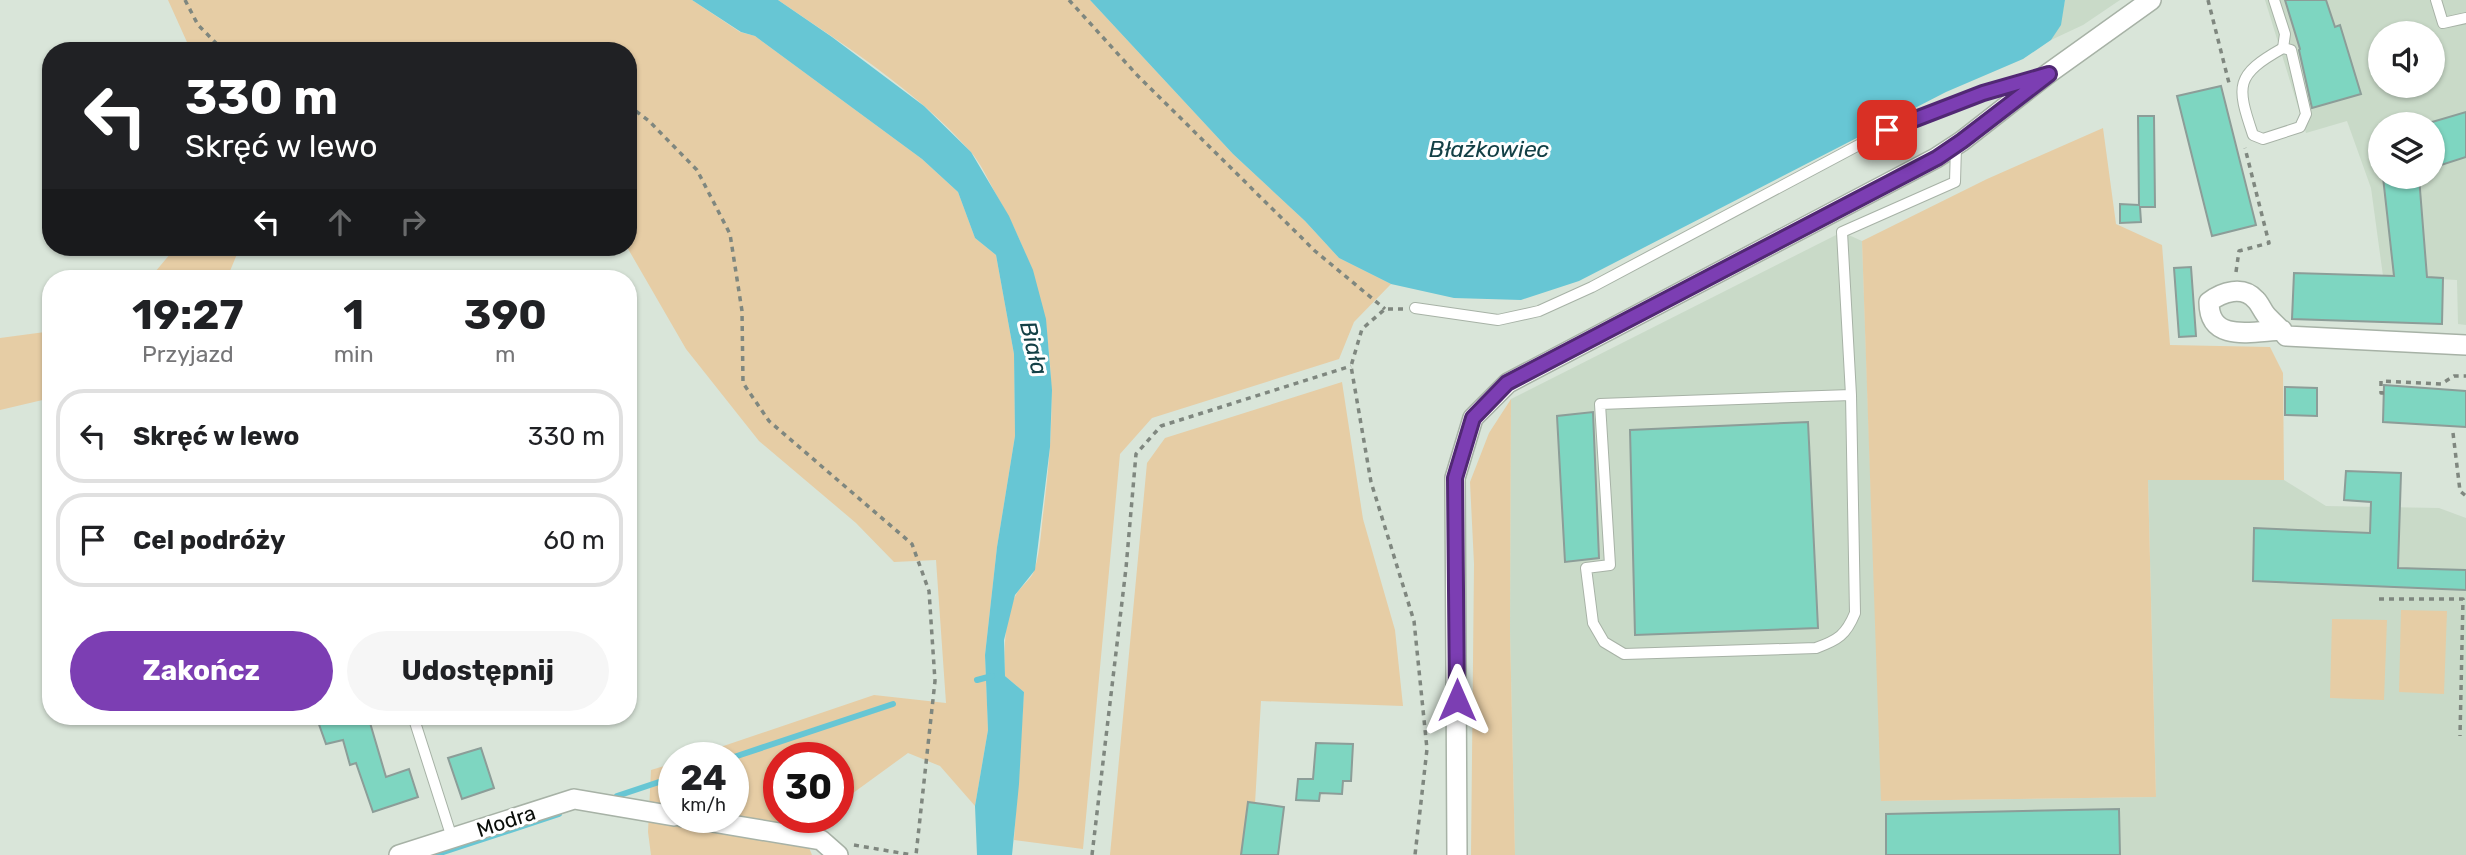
<!DOCTYPE html>
<html lang="pl">
<meta charset="utf-8">
<style>
:root{--surface:#fff;--page:#f6f6f6;--text:#202124;--muted:#757577;--line:#e0e0e0;--accent:#7c3eb3}
body{margin:0;font-family:Rubik,sans-serif;background:var(--page);color:var(--text);height:100vh;display:flex;flex-direction:column;font-size:26px;white-space:nowrap}
*{box-sizing:border-box;margin:0}
p{font-size:23px;color:var(--muted)}
.icon{flex:none;width:38px;height:38px;fill:none;stroke:currentColor;stroke-width:2;stroke-linecap:round;stroke-linejoin:round}
.map{position:relative;flex:1;overflow:hidden}
.sheet{position:absolute;left:42px;top:270px;width:595px;height:455px;display:flex;flex-direction:column;background:var(--surface);border-radius:28px;box-shadow:0 2px 5px #0004}
.sheet>*{flex:none}
.hud{position:absolute;left:42px;top:42px;width:595px;height:214px;border-radius:28px;box-shadow:0 2px 5px #0004;background:#202124;color:#fff;overflow:hidden}
.buttons{position:absolute;left:2368px;top:21px;display:grid;gap:14px}
.buttons a{display:grid;place-items:center;width:77px;height:77px;border-radius:50%;background:var(--surface);box-shadow:0 2px 5px #0004;font-size:35px}
.speed{position:absolute;left:658px;top:742px;display:flex;gap:14px;font-size:35px;font-weight:700;text-align:center}
.speed>*{display:grid;place-content:center;width:91px;height:91px;border-radius:50%;background:var(--surface);box-shadow:0 2px 5px #0004;line-height:1}
.speed small{font-size:18px;font-weight:400}
.speed .limit{border:10px solid #d22;background:#fff;color:#111}
.pin{position:absolute;display:grid;place-items:center;width:60px;height:60px;color:#fff;margin:-30px;border-radius:14px;box-shadow:0 4px 10px #0006}
.me{position:absolute;width:77px;margin:-38px;rotate:0deg;stroke-linejoin:round;filter:drop-shadow(0 0 5px #0008)}
.turn{display:flex;align-items:center;gap:24px;height:147px;padding:0 28px;font-size:32px}
.turn .icon{width:91px;height:91px;stroke-width:2.5}
.turn b{display:block;font-size:49px;line-height:60px}
.lanes{display:flex;align-items:center;height:66px;padding:0 28px;background:#0003;justify-content:center;gap:35px;direction:ltr}
.lanes .off{opacity:.35}
.eta{display:flex;justify-content:space-evenly;align-items:center;height:119px;text-align:center}
.eta b{font-size:42px;font-weight:700;line-height:49px}
.cta{display:flex;gap:14px;margin-top:auto;padding:14px 28px}
.cta a{flex:1;height:80px;border-radius:42px;background:var(--accent);color:#fff;font-size:28px;font-weight:700;line-height:80px;text-align:center}
.cta a+a{background:var(--page);color:var(--text)}
ul{padding:0;list-style:none}
li{display:flex;align-items:center;gap:21px;height:94px;margin:0 14px 10px;padding:0 14px;border:4px solid var(--line);border-radius:28px}
li div{flex:1}
li b{display:block;font-size:26px}
li em{font-style:normal}
.map>svg:first-child{display:block}
.built{fill:#c9dac8;fill-rule:evenodd}
.green{fill:#e6cda5}
.water{fill:#67c6d4}
.lines{fill:none;stroke-linecap:round;stroke-linejoin:round}
.stream{stroke:#67c6d4;stroke-width:6}
.building{fill:#7ed6c1;stroke:#8c9d98;stroke-width:2}
.service-casing{stroke:#a7b2a6;stroke-width:12}
.minor-casing{stroke:#a7b2a6;stroke-width:22}
.path{stroke:#7f877f;stroke-width:3.5;stroke-dasharray:5 5;stroke-linecap:butt}
.service{stroke:#fff;stroke-width:10}
.minor{stroke:#fff;stroke-width:19}
.route-casing{stroke:#512874;stroke-width:18}
.route{stroke:#7c3eb3;stroke-width:12}
.labels{text-anchor:middle;dominant-baseline:central;stroke-width:6;stroke-linejoin:round;paint-order:stroke}
.street-label{font-size:21px;fill:#090d09;stroke:#fff}
.water-label{font-size:23px;font-style:italic;fill:#134046;stroke:#fff}
</style>
<div class="map">
<svg width="2466" height="855" viewBox="0 0 2466 855">
<rect width="100%" height="100%" fill="#d9e5d9"/>
<!-- built -->
<g class="built">
<path d="M2065,0H2120L2083,25L2051,40L2060,25Z"/>
<path d="M2265,0H2466V325L2458,324L2457,280L2383,276L2371,188L2347,121L2306,133ZM2380,33H2432V86H2380ZM2380,124H2432V177H2380Z"/>
<path d="M1842,232L1862,241L1882,801L2156,797L2148,480H2284L2326,506L2439,508L2466,518V855H1515L1510,631L1511,399Z"/>
</g>
<!-- green -->
<g class="green">
<path d="M168,0H692L740,32L755,36L922,159L958,192L975,238L996,255L1014,354L1015,436L997,547L985,655L988,730L975,806L940,766L908,753L838,804V758H779V817H820L802,830L812,855H651L648,832L651,770L674,763V817H733V758H688L874,695L946,703L936,560L894,562L856,523L759,441L686,349L627,247L628,51H191Z"/>
<path d="M778,0H1090L1233,154L1305,221L1339,258L1391,284L1354,322L1339,359L1152,418L1120,454L1083,849L1014,840L1024,692L1005,676C1004,653 1004,614 1017,593C1022,585 1033,578 1035,568C1040,552 1041,532 1043,515C1058,398 1059,301 997,196C989,182 981,163 970,151C917,91 843,44 778,0Z"/>
<path d="M2103,128L2116,224L2162,245L2170,345L2270,347L2283,373L2284,480H2148L2156,797L1881,801L1862,241L1987,179Z"/>
<path d="M176,247H240L227,278H150Z"/>
<path d="M51,329V398L0,410V338L45,332Z"/>
<path d="M1342,382L1363,519L1395,630L1403,706L1261,701L1252,855H1110L1147,463L1165,438Z"/>
<path d="M1511,399L1510,631L1515,855H1471L1474,564L1470,482L1489,433Z"/>
<path d="M2401,610L2447,611L2444,694L2399,692Z"/>
<path d="M2332,619L2387,620L2384,700L2330,698Z"/>
</g>
<!-- water -->
<g class="water">
<path d="M692,0H778L832,37L924,106L971,152L1009,216L1033,270L1046,319L1052,390L1050,447L1035,570L1015,595L1004,640L1005,676L1024,692L1019,784L1012,855H977L975,806L988,730L985,655L997,547L1015,436L1014,354L996,255L975,238L958,192L922,159L755,36L741,32Z"/>
<path d="M1090,0H2065L2061,25L2051,40L2023,59L1946,92L1579,281L1521,300L1454,298L1391,284L1339,258L1305,221L1233,154Z"/>
</g>
<g class="lines">
<!-- stream -->
<g class="stream">
<path d="M977,680L992,676"/>
<path d="M731,758L893,704"/>
<path d="M617,796L674,777"/>
<path d="M434,855L559,814"/>
</g>
</g>
<!-- building -->
<g class="building">
<path d="M2285,0H2326L2335,27L2340,25L2361,94L2312,108L2299,50L2300,49Z"/>
<path d="M2221,86L2256,225L2212,236L2177,96Z"/>
<path d="M2466,112V157L2432,168V122Z"/>
<path d="M2138,116H2154L2155,207H2140L2141,222L2120,223V204L2139,205Z"/>
<path d="M2383,177H2419L2427,277L2443,278L2442,324L2292,319L2294,273L2394,276Z"/>
<path d="M2191,267L2196,336L2179,337L2174,268Z"/>
<path d="M2384,385L2466,391V427L2383,422Z"/>
<path d="M2285,387L2317,388V416L2285,415Z"/>
<path d="M1593,412L1599,558L1565,562L1557,416Z"/>
<path d="M1808,422L1818,628L1635,635L1630,430Z"/>
<path d="M2346,471L2401,473L2398,568L2466,570V590L2253,581L2254,528L2370,533L2371,502L2344,500Z"/>
<path d="M316,716H368L386,777L409,769L418,797L373,812L356,763L350,765L343,740L326,744Z"/>
<path d="M1316,743L1353,744L1351,781H1343L1342,794L1320,793L1319,801L1296,800L1298,779H1313Z"/>
<path d="M481,748L494,788L462,799L448,758Z"/>
<path d="M1248,802L1284,807L1278,855H1241Z"/>
<path d="M2119,809L2120,855H1886V814Z"/>
</g>
<g class="lines">
<!-- service casing -->
<g class="service-casing">
<g id="service">
<path d="M2274,0L2285,34L2283,48"/>
<path d="M2436,0L2443,23L2466,18"/>
<path d="M2283,48L2291,50L2306,114L2300,127L2263,139L2253,135C2236,85 2235,75 2283,48Z"/>
<path d="M1415,308L1498,320L1539,311L1592,287L1887,130L1983,93L2035,77"/>
<path d="M1851,395L1855,613C1846,635 1838,640 1816,648L1624,654L1604,642L1593,623L1586,568L1610,565L1600,404L1851,395L1842,232L1955,182L1956,146"/>
<path d="M413,716L452,838"/>
</g>
</g>
<!-- minor casing -->
<g class="minor-casing">
<g id="minor">
<path d="M2282,330C2254,331 2209,344 2209,302C2222,292 2243,285 2256,300C2260,304 2262,310 2266,315C2272,322 2280,328 2286,336L2466,345"/>
<path d="M683,817L821,840L838,855"/>
<path d="M399,855L574,799L674,816"/>
<path d="M1457,855L1455,478L1473,418L1508,383L1936,158L1962,141L2049,73L2151,0"/>
</g>
</g>
<!-- path -->
<g class="path">
<path d="M185,0L198,25L224,51"/>
<path d="M1069,0L1137,75L1315,251L1385,309"/>
<path d="M2208,0L2229,83"/>
<path d="M628,105L649,121L697,170L730,234L742,311L743,383L769,421L912,544L929,591L935,681L916,855"/>
<path d="M2236,272L2239,251L2269,243L2245,148"/>
<path d="M1403,309H1385L1362,329L1351,366L1371,482L1414,621L1427,749L1415,855"/>
<path d="M2384,393H2381V381L2441,384L2454,376H2466"/>
<path d="M2453,433L2460,491L2466,496"/>
<path d="M2379,599H2463L2460,736"/>
<path d="M854,845L912,855"/>
<path d="M1092,855L1126,568L1136,454L1161,426L1351,366"/>
</g>
<!-- service -->
<use href="#service" class="service"/>
<!-- minor -->
<use href="#minor" class="minor"/>
</g>
<g class="lines">
<!-- route casing -->
<g class="route-casing">
<path id="route" d="M1457,700L1455,478L1473,418L1507,383L1937,158L1962,141L2049,74L1983,93L1887,130"/>
</g>
<!-- route -->
<use href="#route" class="route"/>
</g>
<g class="labels">
<!-- street labels -->
<g class="street-label">
<text transform="translate(506 821) rotate(-18)">Modra</text>
</g>
<!-- water labels -->
<g class="water-label">
<text x="1489" y="149">Błażkowiec</text>
<text transform="translate(1034 348) rotate(76)">Biała</text>
</g>
</g>
</svg>
<div class="buttons">
<a><svg class="icon" aria-label="sound" viewBox="0 0 24 24"><path d="M4 9h4l5-4v14l-5-4H4zM17 9q2 3 0 6"/></svg></a>
<a><svg class="icon" aria-label="layers" viewBox="0 0 24 24"><path d="M12 4l9 5-9 5-9-5zM3 14l9 5 9-5"/></svg></a>
</div>
<div class="speed"><div>24<small>km/h</small></div><div class="limit">30</div></div>
<div class="pin" style="left:1887px;top:130px;background:#d93025"><svg class="icon" aria-label="arrive" viewBox="0 0 24 24"><path d="M6 21V4h12l-3 4 3 4H6"/></svg></div>
<svg class="me" style="left:1457px;top:700px" viewBox="-20 -20 40 40"><path d="M0-17L14 15 0 8-14 15z" fill="#7c3eb3" stroke="#fff" stroke-width="4"/></svg>
<div class="hud">
<div class="turn"><svg class="icon" aria-label="left" viewBox="0 0 24 24"><path d="M17 20v-9H6M10 6l-5 5 5 5"/></svg><div><b>330 m</b>Skręć w lewo</div></div>
<div class="lanes"><svg class="icon" aria-label="left" viewBox="0 0 24 24"><path d="M17 20v-9H6M10 6l-5 5 5 5"/></svg><svg class="icon off" aria-label="ahead" viewBox="0 0 24 24"><path d="M12 20V5M6 11l6-6 6 6"/></svg><svg class="icon off" aria-label="right" viewBox="0 0 24 24"><path d="M7 20v-9h11M14 6l5 5-5 5"/></svg></div>
</div>
<section class="sheet">
<div class="eta">
<div><b>19:27</b><p>Przyjazd</p></div>
<div><b>1</b><p>min</p></div>
<div><b>390</b><p>m</p></div>
</div>
<ul>
<li><svg class="icon" aria-label="left" viewBox="0 0 24 24"><path d="M17 20v-9H6M10 6l-5 5 5 5"/></svg><div><b>Skręć w lewo</b></div><em>330 m</em></li>
<li><svg class="icon" aria-label="arrive" viewBox="0 0 24 24"><path d="M6 21V4h12l-3 4 3 4H6"/></svg><div><b>Cel podróży</b></div><em>60 m</em></li>
</ul>
<div class="cta"><a>Zakończ</a><a>Udostępnij</a></div>
</section>
</div>
